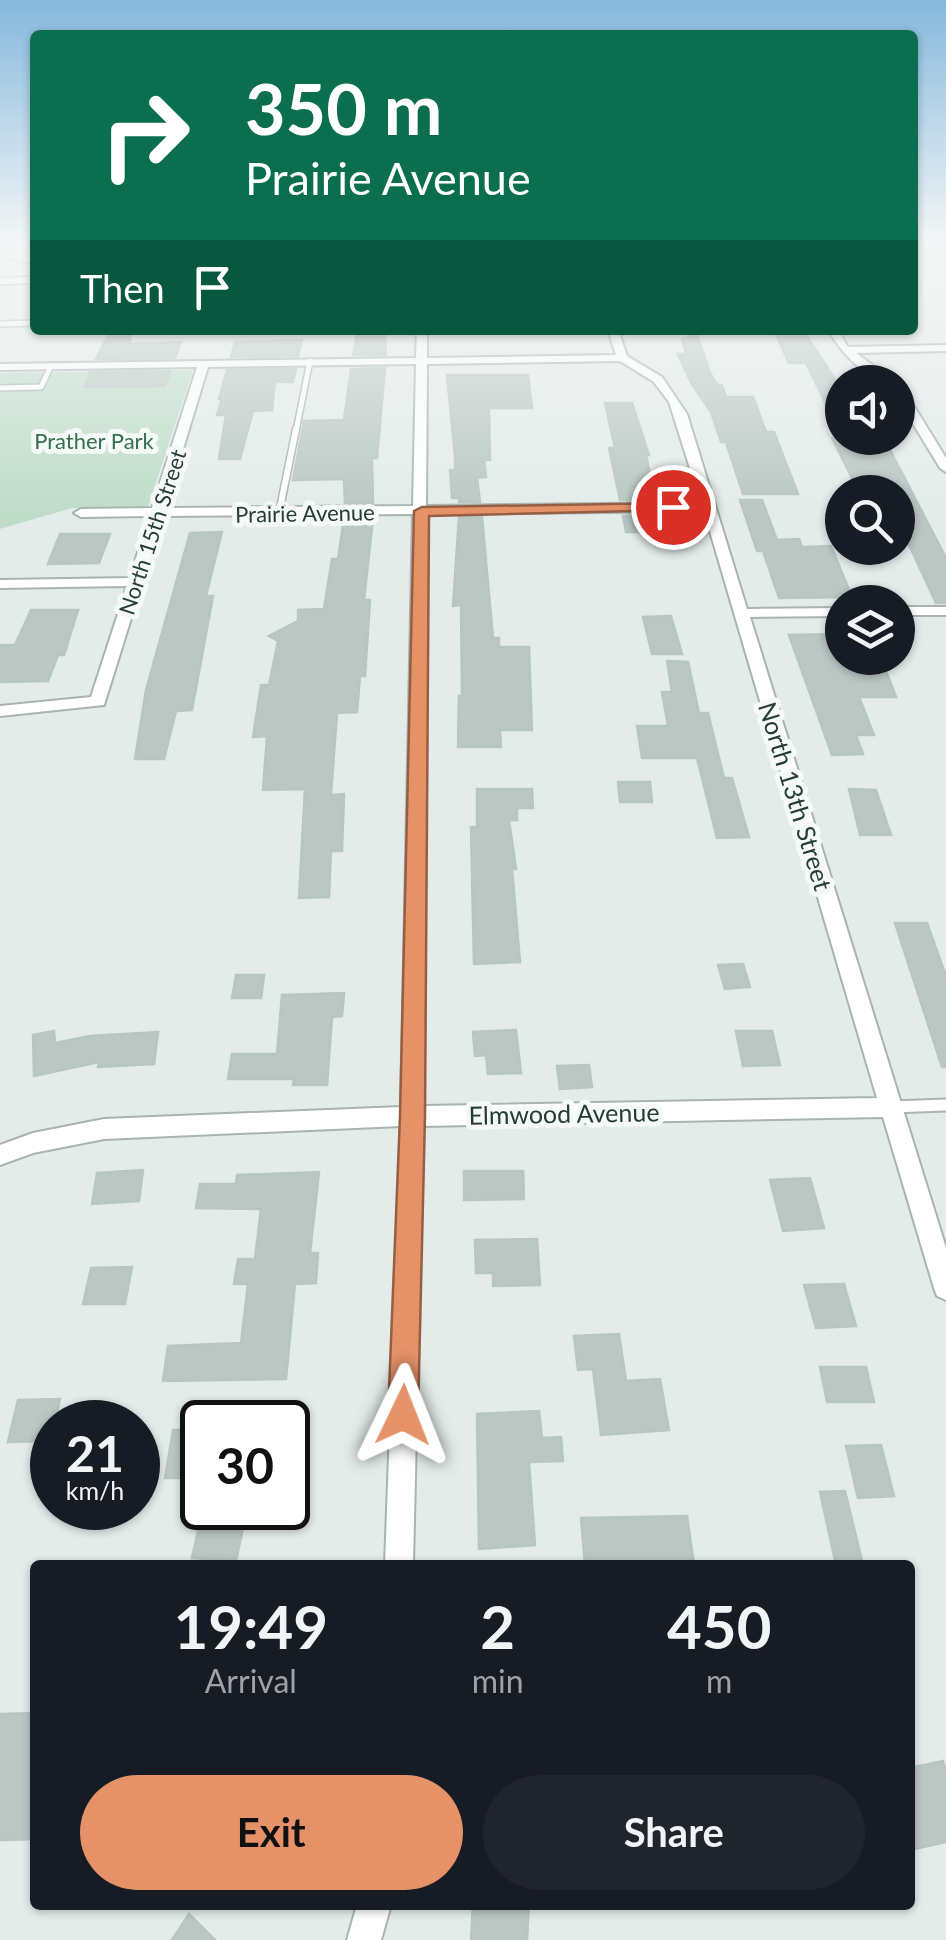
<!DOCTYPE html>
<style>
:root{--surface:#171b24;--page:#20242c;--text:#f1f3f6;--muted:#9ea1a6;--accent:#e69269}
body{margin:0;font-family:Lato,sans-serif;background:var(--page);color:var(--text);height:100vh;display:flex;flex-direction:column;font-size:38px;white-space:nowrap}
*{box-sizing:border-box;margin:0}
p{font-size:32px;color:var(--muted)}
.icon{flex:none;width:55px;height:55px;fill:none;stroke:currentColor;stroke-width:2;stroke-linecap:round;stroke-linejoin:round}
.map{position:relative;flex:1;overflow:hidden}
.drawer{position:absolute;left:30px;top:1560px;width:885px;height:350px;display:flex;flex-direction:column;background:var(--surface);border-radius:10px;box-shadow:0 2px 8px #0004}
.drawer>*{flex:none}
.top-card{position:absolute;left:30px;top:30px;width:888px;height:305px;border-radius:10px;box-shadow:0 2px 8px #0004;background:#0b6e4f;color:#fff;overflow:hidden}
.controls{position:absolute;left:825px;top:365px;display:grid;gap:20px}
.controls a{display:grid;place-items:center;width:90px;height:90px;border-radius:50%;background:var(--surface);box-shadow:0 2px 8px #0004;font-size:50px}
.speed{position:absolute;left:30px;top:1400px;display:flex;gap:20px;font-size:50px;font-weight:700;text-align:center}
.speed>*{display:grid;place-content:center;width:130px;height:130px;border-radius:50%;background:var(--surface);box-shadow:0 2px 8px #0004;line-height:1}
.speed small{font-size:25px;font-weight:400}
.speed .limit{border:5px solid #111;border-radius:15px;background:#fff;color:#111}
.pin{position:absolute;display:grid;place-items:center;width:85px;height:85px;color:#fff;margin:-42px;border:5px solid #fff;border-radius:50%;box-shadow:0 2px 10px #0007}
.me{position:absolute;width:110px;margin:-55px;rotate:2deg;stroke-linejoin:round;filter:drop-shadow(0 0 8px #0008)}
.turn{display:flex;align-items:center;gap:35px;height:210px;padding:0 50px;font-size:45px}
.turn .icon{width:130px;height:130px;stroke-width:2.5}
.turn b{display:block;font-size:70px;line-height:85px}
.then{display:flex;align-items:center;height:95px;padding:0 50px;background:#0003;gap:20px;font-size:38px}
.eta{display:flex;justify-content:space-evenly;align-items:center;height:170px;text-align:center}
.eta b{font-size:60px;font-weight:700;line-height:70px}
.primary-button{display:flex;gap:20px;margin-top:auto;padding:20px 50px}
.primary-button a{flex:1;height:115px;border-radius:60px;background:var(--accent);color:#111;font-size:40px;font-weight:700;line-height:115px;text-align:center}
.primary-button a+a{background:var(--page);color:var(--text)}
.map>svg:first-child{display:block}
.green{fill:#bfdcc9}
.building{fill:#bac7c3;stroke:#b7c6c1;stroke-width:2.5}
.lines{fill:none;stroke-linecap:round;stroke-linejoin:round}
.service-far2-casing{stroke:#a7b4b1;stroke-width:8}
.service-far1-casing{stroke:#a7b4b1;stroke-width:9}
.service-casing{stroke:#a7b4b1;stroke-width:15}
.minor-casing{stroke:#a7b4b1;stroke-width:4}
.service-far2{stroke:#fff;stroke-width:5}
.service-far1{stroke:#fff;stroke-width:6}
.service{stroke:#fff;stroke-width:11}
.minor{fill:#fff;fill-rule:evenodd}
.route{fill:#e69269;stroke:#965f44;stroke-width:2.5}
.labels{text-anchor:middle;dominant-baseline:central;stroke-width:10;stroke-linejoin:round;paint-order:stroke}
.far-park-label{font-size:22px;fill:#337050;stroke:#f5f9f7}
.far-street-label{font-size:22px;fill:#253d38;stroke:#f5f9f7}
.street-label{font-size:25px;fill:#253d38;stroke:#f5f9f7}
</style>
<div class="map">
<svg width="946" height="1940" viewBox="0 0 946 1940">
<rect width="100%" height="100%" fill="#e4ecea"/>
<!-- green -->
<path class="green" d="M193,370L147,510L72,508L0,529V373Z"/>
<!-- building -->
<g class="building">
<path d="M111,330H133L129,344L181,342L175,358L96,359Z"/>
<path d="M774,330H803L842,390V438H873L880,448H889L946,558V603H936L898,521V492H859L832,438H842L806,363H789Z"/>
<path d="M357,332L385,335L386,355H353Z"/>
<path d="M697,335L710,373L717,385H722L726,397H753L766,432H774L798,494H743L726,442H721L711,412L691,383L678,354H686L682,339Z"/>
<path d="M302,340L298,356L231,357L235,342Z"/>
<path d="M385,368L377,458H372L373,503H345L344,479L293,480L304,421L344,420L351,369Z"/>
<path d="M296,369L293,382H275L272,410L253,411L240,459H219L226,415H217L222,399H219L227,370Z"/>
<path d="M170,371L165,386L85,387L90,372Z"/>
<path d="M447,375H528L532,408H489L490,460H484L486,477L477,478L480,502H459V498H452L450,470H455V456Z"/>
<path d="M605,403H632L649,455H646L655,500H620L609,448H615Z"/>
<path d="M740,500H762L777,540L799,539L802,547L831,546L852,597L779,598L763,551H757Z"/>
<path d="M658,515L662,532H626L623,516Z"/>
<path d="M459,517H482L493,638H499V647H529L532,730H500L501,747H458L459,696H462L461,605L453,606Z"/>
<path d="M344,518H373L364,600H370L365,676H360L357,712L337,713L331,795L344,794L342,851H331L329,897L299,898L305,789L263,790L267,736L253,737L261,685H269L278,641L269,636L298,621V610L324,609L332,559H338Z"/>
<path d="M222,532L206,596H213L192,710L176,711L164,759H135L146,690L190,533Z"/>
<path d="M60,534H110L99,563L48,564Z"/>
<path d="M31,610H78L64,655H58L48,681L0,682V645H15Z"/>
<path d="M671,616L682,654H652L643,617Z"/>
<path d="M842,634V663H883L896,697H859L874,735H856L863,754L832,755L789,635Z"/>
<path d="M667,661L688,662L699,713H708L724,778H732L749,837L717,838L697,758H642L637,726H668L662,692H672Z"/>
<path d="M618,782H650L652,802H620Z"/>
<path d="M477,789H532L533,808H517V820H509L516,869H512L520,962L474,964L471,827H477Z"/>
<path d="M849,789L876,790L891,835H860Z"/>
<path d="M895,923H927L946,976V1067H942Z"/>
<path d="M743,964L750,987L725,989L718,965Z"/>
<path d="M236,975H264L261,998H232Z"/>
<path d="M344,993L342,1016L332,1017L327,1085H293L294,1079H228L232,1054H277L282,995Z"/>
<path d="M516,1030L521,1073L488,1074L486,1055L475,1056L473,1032Z"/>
<path d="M54,1031L55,1043L90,1036L158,1032L154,1064L98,1067L99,1062L34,1076L33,1035Z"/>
<path d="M736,1031H772L780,1065L743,1066Z"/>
<path d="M589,1065L592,1087L560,1089L557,1066Z"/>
<path d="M143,1170L139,1201L92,1204L97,1173Z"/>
<path d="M464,1171H523L524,1199L464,1200Z"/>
<path d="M319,1172L310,1253H318L316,1283L295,1284L286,1379L163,1381L168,1346L241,1343L248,1284H234L238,1259H255L261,1209L196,1208L200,1184H236L237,1175Z"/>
<path d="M810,1178L824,1228L783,1231L770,1180Z"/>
<path d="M537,1239L540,1285L493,1286V1273H476L475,1240Z"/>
<path d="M132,1267L125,1304H83L91,1268Z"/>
<path d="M844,1284L856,1326L816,1328L804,1285Z"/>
<path d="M619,1334L626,1381L660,1379L669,1430L601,1435L593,1369L578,1370L574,1336Z"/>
<path d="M820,1367H866L874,1402H827Z"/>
<path d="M60,1399L51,1441L8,1442L18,1400Z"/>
<path d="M539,1411L542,1438L561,1437L563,1461L529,1462L535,1545L479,1549L477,1414Z"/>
<path d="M173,1430H202V1478H165Z"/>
<path d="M881,1445L894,1496L858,1498L846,1446Z"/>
<path d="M845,1491L863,1565H836L820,1492Z"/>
<path d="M203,1508L247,1509L236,1561L192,1558Z"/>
<path d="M687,1516L694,1565H585L581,1518Z"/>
<path d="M35,1713V1839L0,1840V1714Z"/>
<path d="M943,1761L946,1771V1842L910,1850V1768Z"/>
<path d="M473,1905H529L527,1940H471Z"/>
<path d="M189,1914L215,1940H172Z"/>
</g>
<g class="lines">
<!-- service-far2 casing -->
<g class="service-far2-casing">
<g id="service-far2">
<path d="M0,253L35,261"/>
<path d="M0,324L35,323"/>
<path d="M0,388L41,387L51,366"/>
<path d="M296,431L310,361"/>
</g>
</g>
<!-- service-far1 casing -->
<g class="service-far1-casing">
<path id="service-far1" d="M279,513L296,429"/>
</g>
<!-- service casing -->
<g class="service-casing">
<path id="service" d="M892,1107L946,1105"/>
</g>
<!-- minor casing -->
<g class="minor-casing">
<g id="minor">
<path d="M912,242H926L912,246Z"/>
<path d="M35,277V283L0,284V278Z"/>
<path d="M417,330H427V358L616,355L608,330H618L627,356L662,377L687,414L747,609L842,608V616L750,617L946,1248V1300L937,1296L934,1288L883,1117L423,1126L413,1565H385L401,1126L104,1139L33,1153L0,1165V1145L33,1133L104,1119L401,1107L413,514L163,516L104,705L0,716V706L91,697L127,586L0,588V580L130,578L149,516L81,517L74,513L81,509L152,508L197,367L0,370V364L416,358ZM620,361L654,382L669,402L701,503L426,506L427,364ZM416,364L413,506L165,508L208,367ZM704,511L877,1098L423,1106L426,514Z"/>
<path d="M828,330H838L848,347L946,345V351L856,353L896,382C868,384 841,352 828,330Z"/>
<path d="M898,387L904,390L946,458V472L940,468L898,399Z"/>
<rect x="898" y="607" width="48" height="8"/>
<path d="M357,1905H391L381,1940H347Z"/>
</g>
</g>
<!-- service-far2 -->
<use href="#service-far2" class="service-far2"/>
<!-- service-far1 -->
<use href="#service-far1" class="service-far1"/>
<!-- service -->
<use href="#service" class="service"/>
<!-- minor -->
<use href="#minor" class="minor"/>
</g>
<!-- sky -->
<linearGradient id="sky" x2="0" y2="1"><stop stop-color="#85b8dd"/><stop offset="0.47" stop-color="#f3f6f6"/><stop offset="1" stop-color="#f3f6f6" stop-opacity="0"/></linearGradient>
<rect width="946" height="514" fill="url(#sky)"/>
<!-- route -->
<path class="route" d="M673,503L680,507L678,510L429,516L425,1116L418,1415L414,1426L403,1430L393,1426L388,1415L400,1116L414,511L422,507Z"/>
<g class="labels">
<!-- far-park labels -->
<g class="far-park-label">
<text x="94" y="440">Prather Park</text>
</g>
<!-- far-street labels -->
<g class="far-street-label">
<text transform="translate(305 513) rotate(-1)">Prairie Avenue</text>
<text transform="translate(152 532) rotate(-72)">North 15th Street</text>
</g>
<!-- street labels -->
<g class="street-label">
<text transform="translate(796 796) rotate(73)">North 13th Street</text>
<text transform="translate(564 1113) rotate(-1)">Elmwood Avenue</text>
</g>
</g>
</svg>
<div class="controls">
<a><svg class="icon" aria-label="sound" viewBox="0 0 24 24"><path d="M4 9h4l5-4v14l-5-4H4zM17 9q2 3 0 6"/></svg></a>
<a><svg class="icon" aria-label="search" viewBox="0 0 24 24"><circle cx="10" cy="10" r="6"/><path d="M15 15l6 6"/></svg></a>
<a><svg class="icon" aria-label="layers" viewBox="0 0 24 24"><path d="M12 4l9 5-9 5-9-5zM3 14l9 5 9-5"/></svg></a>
</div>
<div class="speed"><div>21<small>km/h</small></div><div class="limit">30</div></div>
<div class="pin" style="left:673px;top:507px;background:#d93025"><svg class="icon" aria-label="arrive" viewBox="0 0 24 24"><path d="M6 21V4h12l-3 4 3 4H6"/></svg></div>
<svg class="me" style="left:403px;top:1415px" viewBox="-20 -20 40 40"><path d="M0-17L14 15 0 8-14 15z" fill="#e69269" stroke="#fff" stroke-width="4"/></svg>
<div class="top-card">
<div class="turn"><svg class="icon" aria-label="right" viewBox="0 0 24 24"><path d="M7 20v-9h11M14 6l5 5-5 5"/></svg><div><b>350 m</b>Prairie Avenue</div></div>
<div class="then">Then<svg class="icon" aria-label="arrive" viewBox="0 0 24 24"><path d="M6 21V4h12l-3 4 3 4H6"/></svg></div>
</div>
<section class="drawer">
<div class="eta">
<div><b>19:49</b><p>Arrival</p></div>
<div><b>2</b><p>min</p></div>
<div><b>450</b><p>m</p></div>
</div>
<div class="primary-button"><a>Exit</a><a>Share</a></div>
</section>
</div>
